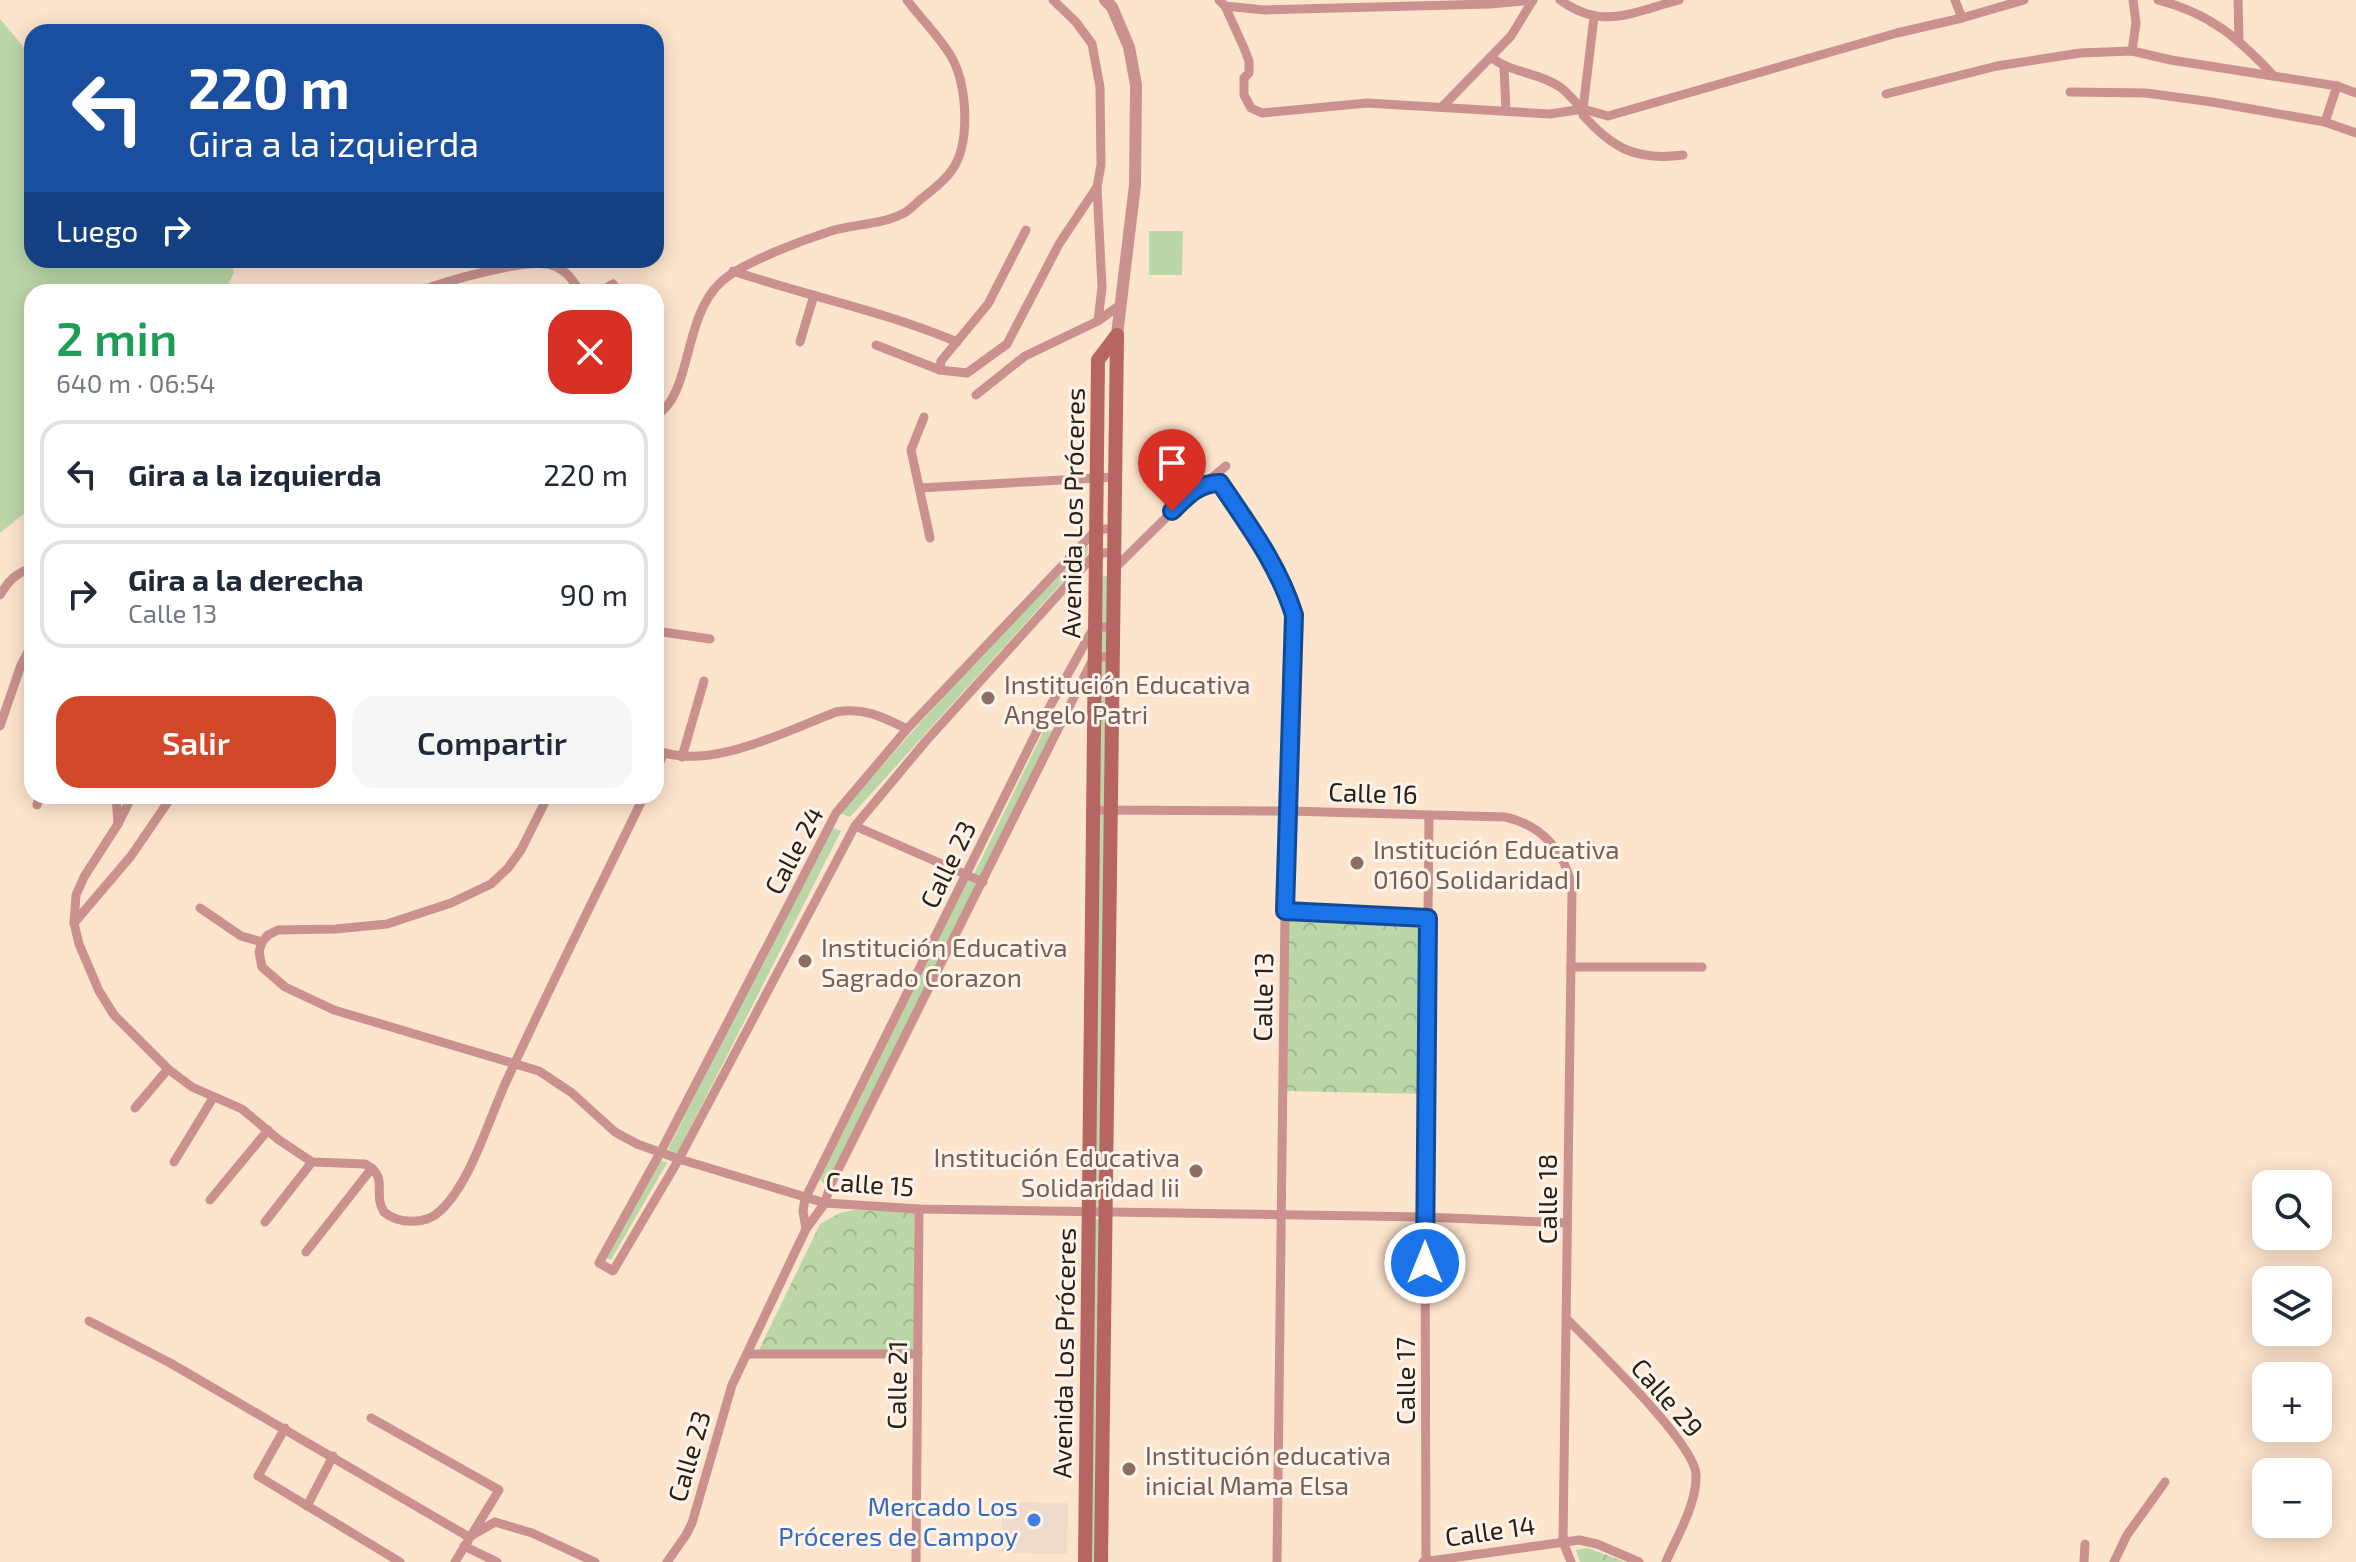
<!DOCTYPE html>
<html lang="es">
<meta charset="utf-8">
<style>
:root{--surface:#fff;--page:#f6f6f7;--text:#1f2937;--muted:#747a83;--line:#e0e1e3;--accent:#d34829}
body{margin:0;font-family:"Exo 2",sans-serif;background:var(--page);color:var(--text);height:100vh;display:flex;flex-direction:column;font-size:30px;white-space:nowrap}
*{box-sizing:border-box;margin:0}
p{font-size:26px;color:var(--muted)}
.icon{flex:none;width:44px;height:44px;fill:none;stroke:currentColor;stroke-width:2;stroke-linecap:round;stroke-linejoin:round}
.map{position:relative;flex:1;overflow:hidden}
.details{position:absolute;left:24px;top:284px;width:640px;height:520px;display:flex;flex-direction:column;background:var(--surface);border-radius:24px;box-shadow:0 4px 20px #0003}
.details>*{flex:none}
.guide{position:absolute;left:24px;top:24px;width:640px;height:244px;border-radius:24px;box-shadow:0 4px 20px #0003;background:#1a4fa0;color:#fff;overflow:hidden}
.fabs{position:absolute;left:2252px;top:1170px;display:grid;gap:16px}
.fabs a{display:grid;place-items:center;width:80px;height:80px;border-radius:16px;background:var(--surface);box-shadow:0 4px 20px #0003;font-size:40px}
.pin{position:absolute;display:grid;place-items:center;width:68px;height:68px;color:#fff;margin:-82px -34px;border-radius:50% 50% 50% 0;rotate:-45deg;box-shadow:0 0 8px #0007}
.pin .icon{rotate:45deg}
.me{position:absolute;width:88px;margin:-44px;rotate:0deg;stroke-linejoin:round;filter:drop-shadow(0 0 6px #0008)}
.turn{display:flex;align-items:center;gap:28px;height:168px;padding:0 32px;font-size:36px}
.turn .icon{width:104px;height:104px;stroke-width:2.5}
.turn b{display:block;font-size:56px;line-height:68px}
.then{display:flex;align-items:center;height:76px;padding:0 32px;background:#0003;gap:16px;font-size:30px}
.round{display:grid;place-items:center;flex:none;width:84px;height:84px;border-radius:24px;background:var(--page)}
.summary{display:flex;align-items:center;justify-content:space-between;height:136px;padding:0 32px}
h1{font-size:48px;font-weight:600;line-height:60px;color:#1e9e55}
.primary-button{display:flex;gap:16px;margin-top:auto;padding:16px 32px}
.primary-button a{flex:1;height:92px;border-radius:24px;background:var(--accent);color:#fff;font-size:32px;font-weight:600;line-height:92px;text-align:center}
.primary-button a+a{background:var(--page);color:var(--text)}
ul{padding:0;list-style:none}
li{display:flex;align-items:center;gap:24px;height:108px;margin:0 16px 12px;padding:0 16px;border:4px solid var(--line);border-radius:24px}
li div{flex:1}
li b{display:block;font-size:30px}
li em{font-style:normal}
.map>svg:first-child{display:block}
.commercial{fill:#eedbcb}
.green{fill:#bbd6a7}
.park{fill:url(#park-crowns)}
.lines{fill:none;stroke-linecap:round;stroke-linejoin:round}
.minor{stroke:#ca918e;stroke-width:9}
.tertiary{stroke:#ca918e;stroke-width:12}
.secondary{stroke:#b66563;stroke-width:14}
.route-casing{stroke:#114b97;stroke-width:20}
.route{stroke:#1a73e8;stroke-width:14}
.education-dot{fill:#8d6e63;stroke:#fef4eb;stroke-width:3}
.shop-dot{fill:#3f7fe0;stroke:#fef4eb;stroke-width:3}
.labels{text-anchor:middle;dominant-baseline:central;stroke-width:6;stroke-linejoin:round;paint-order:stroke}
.street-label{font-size:26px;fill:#292017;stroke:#fef4eb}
.education-label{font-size:26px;fill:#785e54;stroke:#fef4eb;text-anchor:start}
.shop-label{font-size:26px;fill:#366cbe;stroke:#fef4eb;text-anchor:end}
</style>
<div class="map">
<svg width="2356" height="1562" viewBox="0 0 2356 1562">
<defs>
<pattern id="park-crowns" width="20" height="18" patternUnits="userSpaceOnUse" patternTransform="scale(2)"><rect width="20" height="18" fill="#bbd6a7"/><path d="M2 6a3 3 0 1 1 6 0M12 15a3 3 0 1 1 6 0" fill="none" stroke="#a1b78f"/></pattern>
</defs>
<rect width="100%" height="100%" fill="#fde4cd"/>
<!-- commercial -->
<path class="commercial" d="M1002,1502L1068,1503L1067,1554L1001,1553Z"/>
<!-- green -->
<g class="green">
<path d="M0,19L32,57V260H232L234,273L224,292H32V507L0,533Z"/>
<path d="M1149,231H1183L1182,275H1149Z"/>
<path d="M1082,541L1088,548L1087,555L850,817L840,813Z"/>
<path d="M1106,576L1109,579L1107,805H1097L1101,577Z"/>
<path d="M1045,728L1054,732L982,877L974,874Z"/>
<path d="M1097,814H1106L1103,1207H1092Z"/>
<path d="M831,827L841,831L677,1154L668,1149Z"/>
<path d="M968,880L978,885L829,1181L826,1184L822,1182L820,1179Z"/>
<path d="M660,1160L667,1163L611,1260L605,1257Z"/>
<path d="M1099,1219V1562H1088L1094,1220Z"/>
</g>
<!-- park -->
<g class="park">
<path d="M1288,916L1423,922V1094L1287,1091Z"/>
<path d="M853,1210L914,1211L915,1350H759L820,1224L840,1213Z"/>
<path d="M1588,1548L1625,1562H1580L1576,1550Z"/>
</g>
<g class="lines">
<!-- minor -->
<g class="minor">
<path d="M1219,0L1225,6L1265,10L1490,4L1533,0"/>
<path d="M1560,0C1602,31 1633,12 1679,0"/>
<path d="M2158,0C2211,14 2237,37 2273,75"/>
<path d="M2238,0L2239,39"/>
<path d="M1225,6L1244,48L1249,61V73L1244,78V95L1251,108L1262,113L1367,103L1550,114L1583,109L1608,116L1897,33L1962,18L1955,0"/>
<path d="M1962,18L2024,0"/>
<path d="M2132,51L2136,23L2133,0"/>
<path d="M1491,57C1510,73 1538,72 1560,87C1568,93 1575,102 1583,109V115C1613,149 1637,161 1683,155"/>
<path d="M1504,68L1506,111"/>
<path d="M2070,92L2146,93L2212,102L2325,122L2356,133"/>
<path d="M1886,94L1997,66L2080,53L2132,51L2171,60L2337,86L2356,93"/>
<path d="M1442,107L1511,36L1533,0"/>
<path d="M1583,109L1594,17"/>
<path d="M2325,122L2337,86"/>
<path d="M1097,187L1102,287L1098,321"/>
<path d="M1026,230L988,304L941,361L940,370L967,373L1007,344L1059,244L1097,187L1101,165L1100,87L1092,44L1076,22L1053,0"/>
<path d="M733,271C807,296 884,311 957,342"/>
<path d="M418,292C443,282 530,256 554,266C567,271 573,280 580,292"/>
<path d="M605,292L609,286L613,284L618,292"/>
<path d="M800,342L814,295"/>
<path d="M876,345L940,370"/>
<path d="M656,364V368"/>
<path d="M976,395L1025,356L1098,321L1120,305"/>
<path d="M656,416C693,393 682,318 721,282C741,263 803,240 831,231C854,224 880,225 902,214C909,211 915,204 921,199C932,190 944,182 952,170C971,143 967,86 952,58C940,37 921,19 907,0"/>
<path d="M924,417L911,450L930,538"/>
<path d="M1204,484L1226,466"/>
<path d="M920,488L1115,477"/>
<path d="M1114,552L1095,554L926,741L855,826L679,1159L613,1271L599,1263L660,1153L836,813L907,729L1096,530L1115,528"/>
<path d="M1114,569L1192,492L1202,486L1220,483C1248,526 1279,566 1294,615L1285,911L1277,1562"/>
<path d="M0,595C9,580 16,573 32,568"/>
<path d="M656,631L710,639"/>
<path d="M0,726L21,665L32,644"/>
<path d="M656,750C709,772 786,731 836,712C864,707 883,717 907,729"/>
<path d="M682,757L704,681"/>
<path d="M656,770L664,753"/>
<path d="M116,796L118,824"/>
<path d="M132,796L118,824L84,877L76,895L74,923L79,944L99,991L114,1015L168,1069L192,1087L242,1109L279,1140L312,1162L365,1164C390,1177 372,1193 384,1212C398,1224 426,1225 440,1211C470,1184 489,1119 506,1082C550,986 598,891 644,796"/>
<path d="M548,796L521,850L508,868L491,884L451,903L387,924L336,929L278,930L268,935L262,942L259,952L262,967L285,987L334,1010L539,1071L572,1093L615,1132L637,1144L679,1159L825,1203L919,1209L1425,1217L1567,1223"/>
<path d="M37,805L40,796"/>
<path d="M1093,810L1288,811L1505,817C1542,825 1566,852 1572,890L1563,1542L1571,1562"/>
<path d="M855,826L983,882"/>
<path d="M200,908L241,936L262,942"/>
<path d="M1285,911L1428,918"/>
<path d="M74,923L131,856L172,796"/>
<path d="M1571,967H1702"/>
<path d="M135,1108L168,1069"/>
<path d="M174,1162L213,1098"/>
<path d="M210,1200L268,1130"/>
<path d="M265,1222L312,1162"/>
<path d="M806,1229L803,1211L805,1199L1043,719L1094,627H1113"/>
<path d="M306,1252L372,1168"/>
<path d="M1568,1320C1593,1346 1696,1444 1696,1475C1697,1504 1677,1536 1666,1562"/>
<path d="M89,1321L172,1364L469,1537L495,1522L532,1533L595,1562"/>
<path d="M748,1354H918"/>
<path d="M371,1418L499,1490L455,1562"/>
<path d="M285,1428L258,1476L400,1562"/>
<path d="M307,1506L333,1456"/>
<path d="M464,1546L497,1562"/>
<path d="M667,1562L686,1535L692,1523L732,1385L806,1229L825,1203L830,1186L1094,657H1113"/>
<path d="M916,1562L919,1209"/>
<path d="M1423,1562L1579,1540L1597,1544L1639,1562"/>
<path d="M1426,1562L1425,1217L1429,816"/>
<path d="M2084,1562L2085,1544"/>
<path d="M2114,1562L2127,1535L2165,1482"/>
</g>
<!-- tertiary -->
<path class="tertiary" d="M1105,0L1112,7L1129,47L1136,85L1135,185L1117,335"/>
<!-- secondary -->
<g class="secondary">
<path d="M1085,1562L1098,360L1117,335"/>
<path d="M1101,1562L1117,336"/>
</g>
</g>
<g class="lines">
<!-- route casing -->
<g class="route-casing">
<path id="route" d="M1172,511C1187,496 1198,483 1220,483C1249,526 1279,566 1294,615L1285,911L1428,918L1425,1263"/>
</g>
<!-- route -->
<use href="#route" class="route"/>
</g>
<!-- markers -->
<g class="education-dot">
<circle cx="988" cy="698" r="8"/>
<circle cx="1357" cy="863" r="8"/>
<circle cx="805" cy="961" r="8"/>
<circle cx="1196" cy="1171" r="8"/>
<circle cx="1129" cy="1469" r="8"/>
</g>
<circle class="shop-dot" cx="1034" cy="1520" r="8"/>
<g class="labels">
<!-- street labels -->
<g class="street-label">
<text transform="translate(1072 513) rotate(-89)">Avenida Los Próceres</text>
<text transform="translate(1373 792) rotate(2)">Calle 16</text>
<text transform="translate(793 850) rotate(-62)">Calle 24</text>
<text transform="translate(947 864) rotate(-64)">Calle 23</text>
<text transform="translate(1262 997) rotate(-89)">Calle 13</text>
<text transform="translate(870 1183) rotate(4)">Calle 15</text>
<text transform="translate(1546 1199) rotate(-90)">Calle 18</text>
<text transform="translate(1063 1353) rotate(-89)">Avenida Los Próceres</text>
<text transform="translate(1404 1381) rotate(-90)">Calle 17</text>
<text transform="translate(896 1385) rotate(-89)">Calle 21</text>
<text transform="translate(1668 1397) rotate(49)">Calle 29</text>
<text transform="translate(688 1456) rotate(-74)">Calle 23</text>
<text transform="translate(1490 1530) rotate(-8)">Calle 14</text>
</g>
<!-- education labels -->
<g class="education-label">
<text x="1004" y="683">Institución Educativa<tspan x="1004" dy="30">Angelo Patri</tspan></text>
<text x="1373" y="848">Institución Educativa<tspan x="1373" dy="30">0160 Solidaridad I</tspan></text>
<text x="821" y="946">Institución Educativa<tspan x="821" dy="30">Sagrado Corazon</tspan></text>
<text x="1180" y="1156" text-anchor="end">Institución Educativa<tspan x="1180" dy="30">Solidaridad Iii</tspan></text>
<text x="1145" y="1454">Institución educativa<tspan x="1145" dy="30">inicial Mama Elsa</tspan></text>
</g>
<!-- shop labels -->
<g class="shop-label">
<text x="1018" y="1505">Mercado Los<tspan x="1018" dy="30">Próceres de Campoy</tspan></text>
</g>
</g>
</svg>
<div class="fabs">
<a><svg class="icon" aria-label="search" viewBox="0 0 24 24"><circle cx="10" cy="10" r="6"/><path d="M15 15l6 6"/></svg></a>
<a><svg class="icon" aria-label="layers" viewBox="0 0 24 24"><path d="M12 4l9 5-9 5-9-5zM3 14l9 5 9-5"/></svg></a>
<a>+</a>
<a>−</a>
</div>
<div class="pin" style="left:1172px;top:511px;background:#d93025"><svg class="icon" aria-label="arrive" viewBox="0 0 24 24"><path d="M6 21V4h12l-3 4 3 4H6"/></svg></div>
<svg class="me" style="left:1425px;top:1263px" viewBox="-20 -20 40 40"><circle r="17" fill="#1a73e8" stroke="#fff" stroke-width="3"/><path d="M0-11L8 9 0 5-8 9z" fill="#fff"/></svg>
<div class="guide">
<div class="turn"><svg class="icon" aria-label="left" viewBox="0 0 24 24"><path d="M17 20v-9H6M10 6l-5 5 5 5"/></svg><div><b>220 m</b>Gira a la izquierda</div></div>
<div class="then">Luego<svg class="icon" aria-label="right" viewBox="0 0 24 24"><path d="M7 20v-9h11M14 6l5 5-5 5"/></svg></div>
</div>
<section class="details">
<div class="summary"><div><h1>2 min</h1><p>640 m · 06:54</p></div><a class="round" style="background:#d93025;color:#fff"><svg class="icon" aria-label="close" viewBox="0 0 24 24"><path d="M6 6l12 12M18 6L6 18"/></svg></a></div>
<ul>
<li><svg class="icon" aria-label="left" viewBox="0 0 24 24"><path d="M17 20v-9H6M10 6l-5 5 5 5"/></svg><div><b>Gira a la izquierda</b></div><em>220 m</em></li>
<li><svg class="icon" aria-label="right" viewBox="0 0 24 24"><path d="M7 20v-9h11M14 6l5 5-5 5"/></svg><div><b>Gira a la derecha</b><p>Calle 13</p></div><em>90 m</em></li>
</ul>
<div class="primary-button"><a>Salir</a><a>Compartir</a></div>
</section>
</div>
